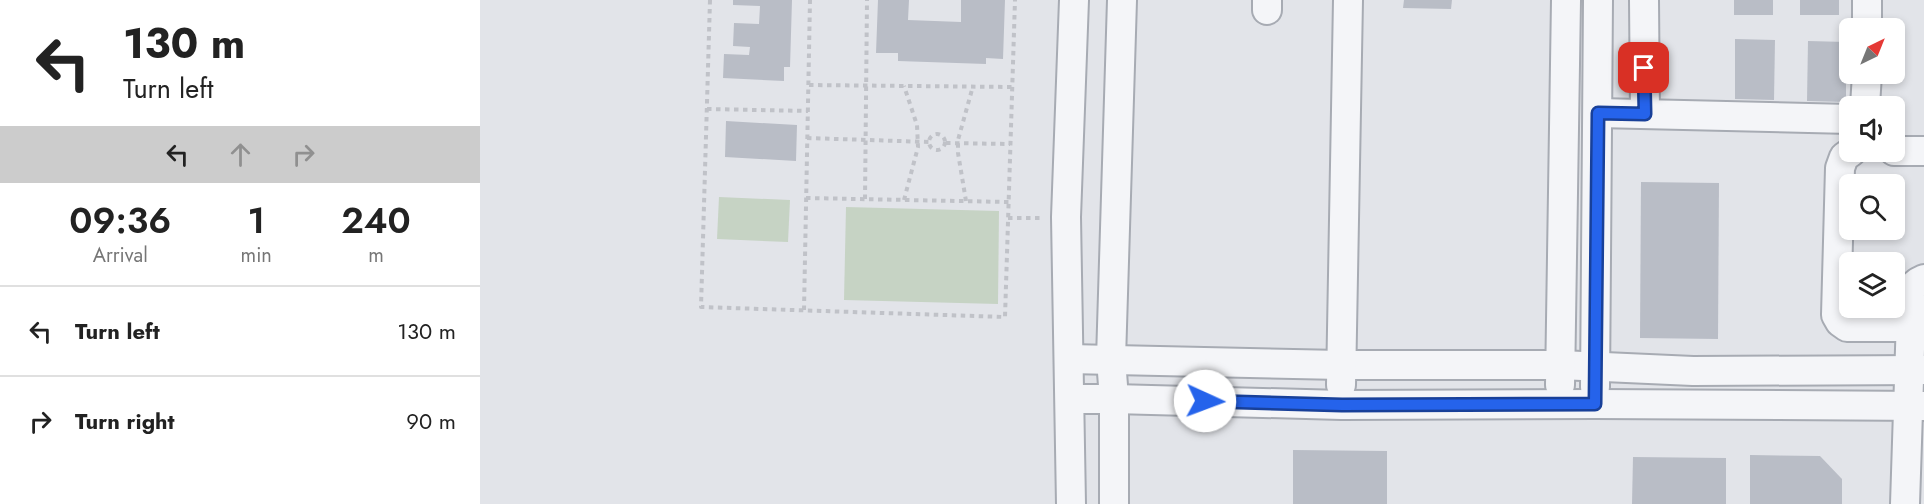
<!DOCTYPE html>
<style>
:root{--surface:#fff;--page:#f6f6f6;--text:#222;--muted:#767676;--line:#e0e0e0}
body{margin:0;font-family:Jost,sans-serif;background:var(--page);color:var(--text);height:100vh;display:flex;flex-direction:column;font-size:22px;white-space:nowrap}
*{box-sizing:border-box;margin:0}
p{font-size:20px;color:var(--muted)}
.icon{flex:none;width:33px;height:33px;fill:none;stroke:currentColor;stroke-width:2;stroke-linecap:round;stroke-linejoin:round}
.map{position:relative;flex:1;overflow:hidden}
.drawer{display:flex;flex-direction:column;background:var(--surface);width:480px}
.drawer>*{flex:none}
.hud{background:#fff;color:var(--text);overflow:hidden}
.needle{width:39px;rotate:43deg}
.fabs{position:absolute;left:1359px;top:18px;display:grid;gap:12px}
.fabs a{display:grid;place-items:center;width:66px;height:66px;border-radius:9px;background:var(--surface);box-shadow:0 3px 9px #0003;font-size:30px}
.pin{position:absolute;display:grid;place-items:center;width:51px;height:51px;color:#fff;margin:-26px;border-radius:12px;box-shadow:0 3px 9px #0006}
.me{position:absolute;width:66px;margin:-33px;rotate:92deg;stroke-linejoin:round;filter:drop-shadow(0 0 4px #0008)}
.turn{display:flex;align-items:center;gap:21px;height:126px;padding:0 24px;font-size:27px}
.turn .icon{width:78px;height:78px;stroke-width:2.5}
.turn b{display:block;font-size:42px;line-height:51px}
.lanes{display:flex;align-items:center;height:57px;padding:0 24px;background:#0003;justify-content:center;gap:30px;direction:ltr}
.lanes .off{opacity:.35}
.eta{display:flex;justify-content:space-evenly;align-items:center;height:102px;text-align:center}
.eta b{font-size:36px;font-weight:600;line-height:42px}
ul{padding:0;list-style:none}
li{display:flex;align-items:center;gap:18px;height:90px;padding:0 24px;border-top:2px solid var(--line)}
li div{flex:1}
li b{display:block;font-size:22px}
li em{font-style:normal}
main{display:flex;flex:1;min-height:0}
.map>svg:first-child{display:block}
.green{fill:#c6d3c4}
.building{fill:#b9bdc6}
.lines{fill:none;stroke-linecap:round;stroke-linejoin:round}
.minor-casing{stroke:#a7abb3;stroke-width:32}
.path{stroke:#c0c2c8;stroke-width:4;stroke-dasharray:4.5 4.5;stroke-linecap:butt}
.minor{stroke:#f4f5f8;stroke-width:28}
.route-casing{stroke:#184099;stroke-width:15}
.route{stroke:#2563eb;stroke-width:10}
</style>
<main>
<section class="drawer">
<div class="hud">
<div class="turn"><svg class="icon" aria-label="left" viewBox="0 0 24 24"><path d="M17 20v-9H6M10 6l-5 5 5 5"/></svg><div><b>130 m</b>Turn left</div></div>
<div class="lanes"><svg class="icon" aria-label="left" viewBox="0 0 24 24"><path d="M17 20v-9H6M10 6l-5 5 5 5"/></svg><svg class="icon off" aria-label="ahead" viewBox="0 0 24 24"><path d="M12 20V5M6 11l6-6 6 6"/></svg><svg class="icon off" aria-label="right" viewBox="0 0 24 24"><path d="M7 20v-9h11M14 6l5 5-5 5"/></svg></div>
</div>
<div class="eta">
<div><b>09:36</b><p>Arrival</p></div>
<div><b>1</b><p>min</p></div>
<div><b>240</b><p>m</p></div>
</div>
<ul>
<li><svg class="icon" aria-label="left" viewBox="0 0 24 24"><path d="M17 20v-9H6M10 6l-5 5 5 5"/></svg><div><b>Turn left</b></div><em>130 m</em></li>
<li><svg class="icon" aria-label="right" viewBox="0 0 24 24"><path d="M7 20v-9h11M14 6l5 5-5 5"/></svg><div><b>Turn right</b></div><em>90 m</em></li>
</ul>
</section>
<div class="map">
<svg width="1444" height="504" viewBox="0 0 1444 504">
<rect width="100%" height="100%" fill="#e2e4e9"/>
<!-- green -->
<g class="green">
<path d="M239,197L310,200L308,242L237,239Z"/>
<path d="M366,207L519,211L518,304L364,300Z"/>
</g>
<!-- building -->
<g class="building">
<path d="M253,0H312L310,67H304V81L243,78L244,54L269,55L270,47L253,46L254,23L279,24L280,6L253,5Z"/>
<path d="M398,0H429L428,20L481,22V0H525L523,59L506,58V64L418,61V53H396Z"/>
<path d="M924,0H972L971,9L923,8Z"/>
<rect x="1254" y="0" width="39" height="15"/>
<rect x="1320" y="0" width="39" height="15"/>
<path d="M1255,39L1295,40L1294,100L1255,99Z"/>
<path d="M1328,41L1366,42V102L1327,101Z"/>
<path d="M246,121L317,125L316,161L245,157Z"/>
<path d="M1161,182L1239,183L1238,339L1160,338Z"/>
<path d="M813,450L907,451V504H813Z"/>
<path d="M1270,455L1340,456L1362,479V504H1270Z"/>
<path d="M1153,457L1246,458V504H1152Z"/>
</g>
<g class="lines">
<!-- minor casing -->
<g class="minor-casing">
<g id="minor">
<path d="M1164,0L1165,114"/>
<path d="M1387,0V28"/>
<path d="M787,10V0"/>
<path d="M1385,106L1387,74"/>
<path d="M1118,113L1370,119"/>
<path d="M1414,151H1444"/>
<path d="M1371,152L1364,157L1360,168L1356,315L1360,322L1367,327H1431"/>
<path d="M589,359L861,365H1080L1213,371L1444,370"/>
<path d="M861,385L868,0"/>
<path d="M1080,385L1086,0"/>
<path d="M1115,387L1118,0"/>
<path d="M591,399H634L862,405L1115,404L1444,406"/>
<path d="M591,504L586,217L594,0"/>
<path d="M634,504V399L631,359L642,0"/>
<path d="M1425,504L1432,287L1438,282L1444,279"/>
</g>
</g>
<!-- path -->
<g class="path">
<path d="M230,0L221,307L525,317L535,0"/>
<path d="M329,85L532,87"/>
<path d="M227,109L328,111"/>
<circle cx="457" cy="142" r="8"/>
<path d="M327,138L449,142"/>
<path d="M466,143L530,144"/>
<path d="M326,198L529,202"/>
<path d="M385,199L387,0"/>
<path d="M424,200L438,147L437,125L424,86"/>
<path d="M486,201L478,153V140L493,86"/>
<path d="M528,218H563"/>
<path d="M324,310L330,0"/>
</g>
<!-- minor -->
<use href="#minor" class="minor"/>
</g>
<g class="lines">
<!-- route casing -->
<g class="route-casing">
<path id="route" d="M725,401L862,405L1115,404L1118,113L1165,114L1164,68"/>
</g>
<!-- route -->
<use href="#route" class="route"/>
</g>
</svg>
<div class="fabs">
<a><svg class="needle" viewBox="-14 -14 28 28"><path d="M0-13l5 13h-10z" fill="#e53935"/><path d="M0 13l5-13h-10z" fill="#767676"/></svg></a>
<a><svg class="icon" aria-label="sound" viewBox="0 0 24 24"><path d="M4 9h4l5-4v14l-5-4H4zM17 9q2 3 0 6"/></svg></a>
<a><svg class="icon" aria-label="search" viewBox="0 0 24 24"><circle cx="10" cy="10" r="6"/><path d="M15 15l6 6"/></svg></a>
<a><svg class="icon" aria-label="layers" viewBox="0 0 24 24"><path d="M12 4l9 5-9 5-9-5zM3 14l9 5 9-5"/></svg></a>
</div>
<div class="pin" style="left:1164px;top:68px;background:#d93025"><svg class="icon" aria-label="arrive" viewBox="0 0 24 24"><path d="M6 21V4h12l-3 4 3 4H6"/></svg></div>
<svg class="me" style="left:725px;top:401px" viewBox="-20 -20 40 40"><circle r="19" fill="#fff"/><path d="M0-13L10 11 0 6-10 11z" fill="#2563eb"/></svg>
</div>
</main>
